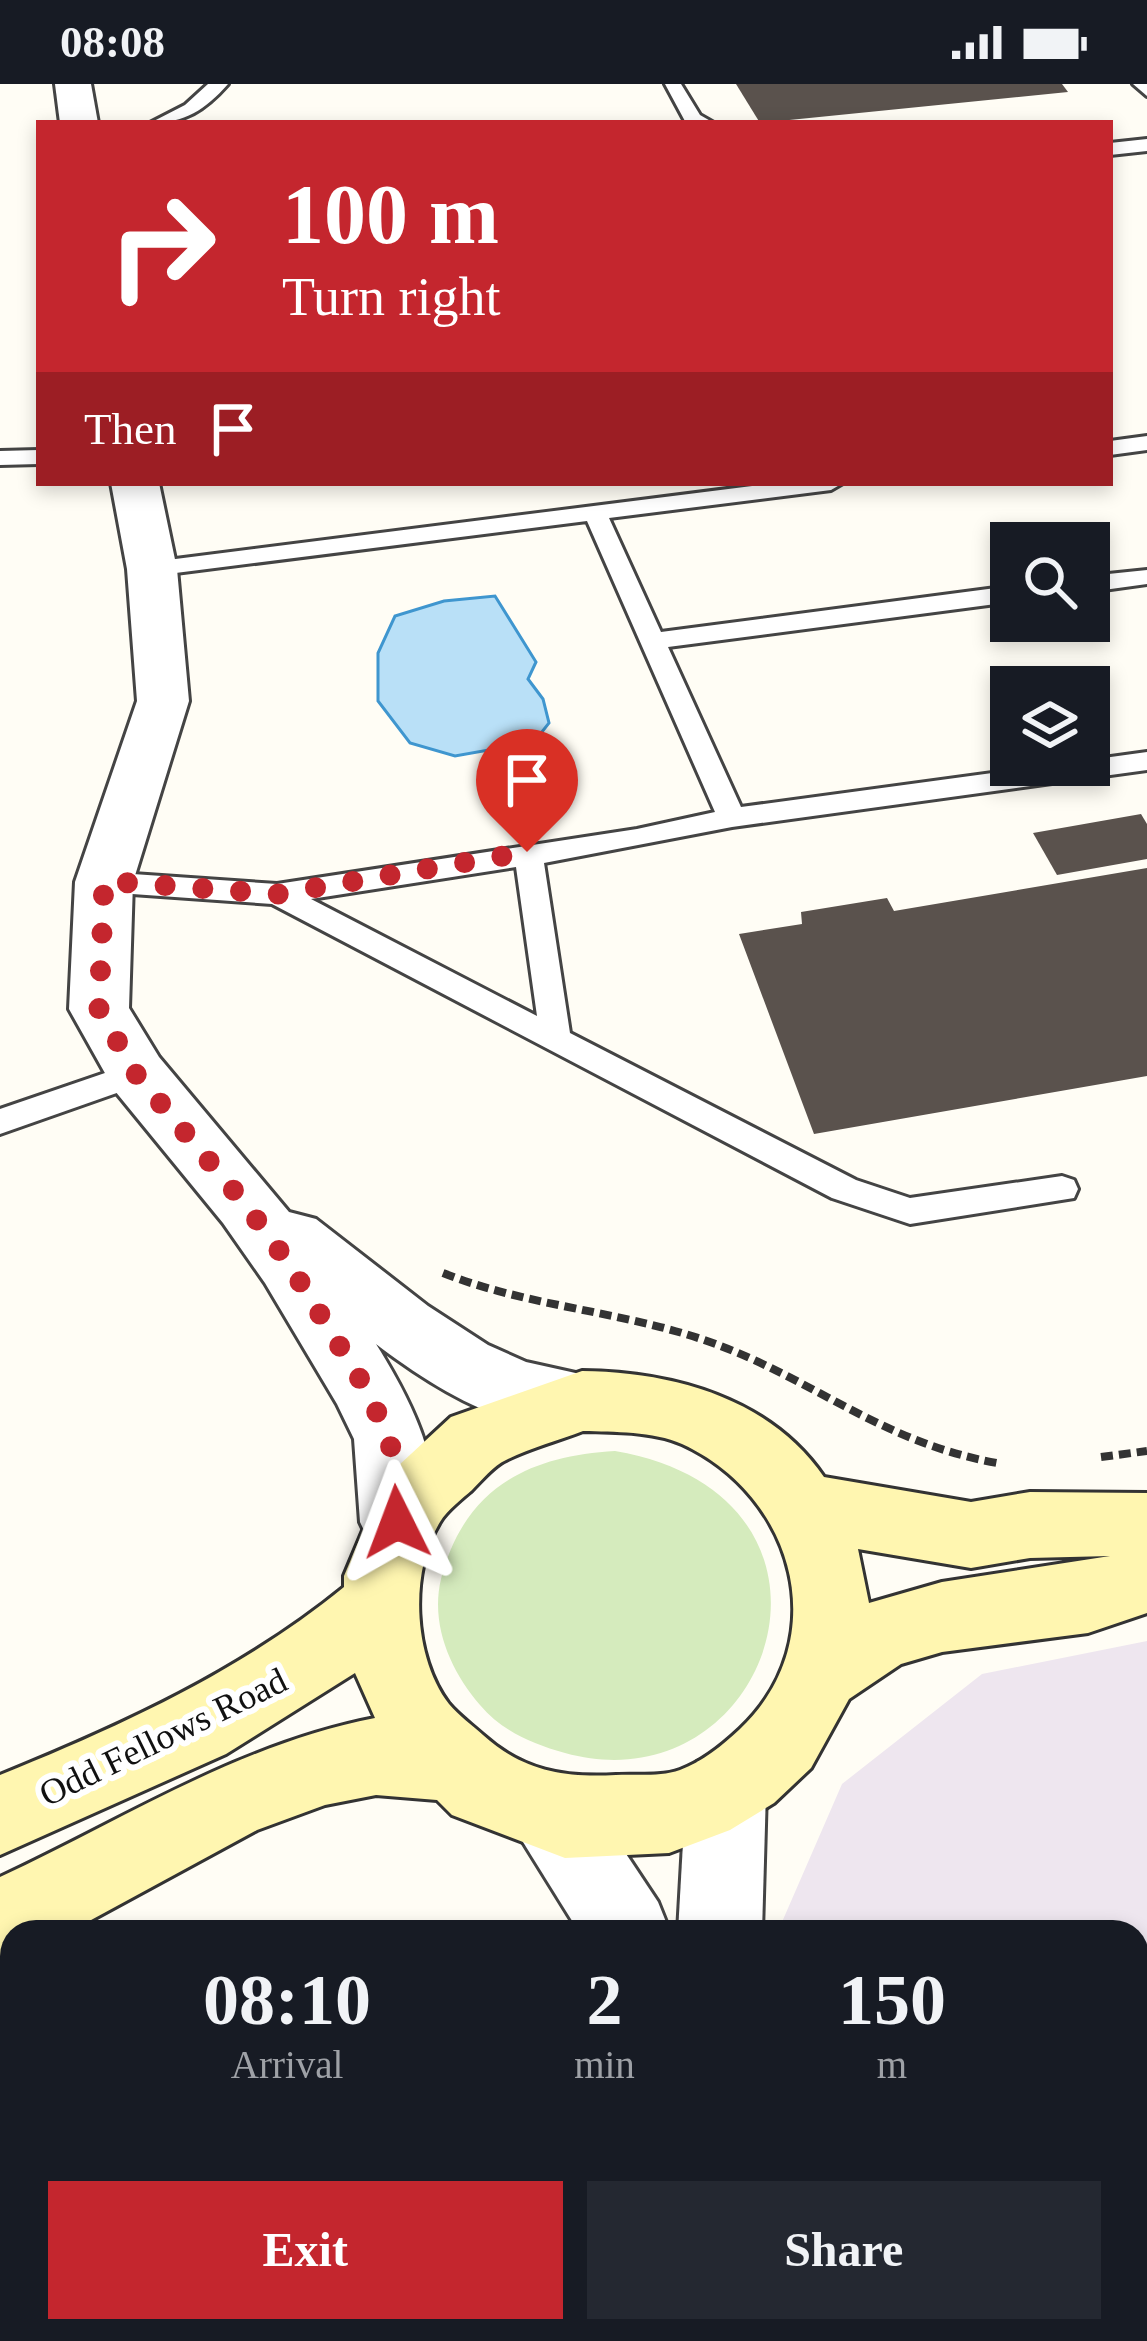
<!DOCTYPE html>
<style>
:root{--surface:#171b24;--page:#242831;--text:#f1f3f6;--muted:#9ea1a6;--accent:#c4262e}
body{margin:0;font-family:"Times New Roman",serif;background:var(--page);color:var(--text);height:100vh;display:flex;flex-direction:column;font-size:45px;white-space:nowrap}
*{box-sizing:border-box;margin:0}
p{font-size:39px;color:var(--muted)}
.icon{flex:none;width:66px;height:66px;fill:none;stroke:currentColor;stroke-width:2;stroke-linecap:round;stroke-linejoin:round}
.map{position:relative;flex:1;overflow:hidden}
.details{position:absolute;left:0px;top:1836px;width:1149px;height:423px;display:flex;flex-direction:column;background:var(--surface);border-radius:36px 36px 0 0;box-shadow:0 6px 18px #0003}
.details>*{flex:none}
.hud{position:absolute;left:36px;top:36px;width:1077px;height:366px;border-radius:0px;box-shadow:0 6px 18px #0003;background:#c4262e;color:#fff;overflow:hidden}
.tools{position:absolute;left:990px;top:438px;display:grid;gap:24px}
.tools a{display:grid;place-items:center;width:120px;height:120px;border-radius:0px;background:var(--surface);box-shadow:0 6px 18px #0003;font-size:60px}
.pin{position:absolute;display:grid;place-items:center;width:102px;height:102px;color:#fff;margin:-123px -51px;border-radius:50% 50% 50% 0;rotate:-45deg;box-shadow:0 0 12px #0007}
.pin .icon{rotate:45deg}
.me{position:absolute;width:132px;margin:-66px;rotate:357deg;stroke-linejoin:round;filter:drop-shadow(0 0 9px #0008)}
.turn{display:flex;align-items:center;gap:42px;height:252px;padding:0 48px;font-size:54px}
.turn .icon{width:156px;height:156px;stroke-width:2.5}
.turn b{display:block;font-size:84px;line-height:102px}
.then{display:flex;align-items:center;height:114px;padding:0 48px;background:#0003;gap:24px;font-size:45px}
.eta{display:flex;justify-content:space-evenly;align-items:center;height:204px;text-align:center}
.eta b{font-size:72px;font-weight:600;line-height:84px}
.action{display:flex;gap:24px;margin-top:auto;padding:24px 48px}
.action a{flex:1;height:138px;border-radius:0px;background:var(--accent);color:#fff;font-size:48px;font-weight:600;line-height:138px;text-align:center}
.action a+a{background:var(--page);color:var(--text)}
.status{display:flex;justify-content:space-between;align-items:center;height:84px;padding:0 60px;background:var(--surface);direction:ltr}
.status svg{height:33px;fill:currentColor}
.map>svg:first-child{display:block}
.industrial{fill:#eee6ef}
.green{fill:#d5ebbd}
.water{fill:#b9e0f7;stroke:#3f96cf;stroke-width:3}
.building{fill:#5a524d}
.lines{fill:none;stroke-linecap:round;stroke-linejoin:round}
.service-casing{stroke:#444;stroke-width:6}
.minor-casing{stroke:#444;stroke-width:6}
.tertiary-casing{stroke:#444;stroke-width:6}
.secondary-casing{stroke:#333;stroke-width:6}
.path{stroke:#333;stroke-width:8;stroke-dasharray:12 6;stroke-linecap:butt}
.service{fill:#fff;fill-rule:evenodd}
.minor{fill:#fff;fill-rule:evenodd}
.tertiary{fill:#fff;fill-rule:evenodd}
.secondary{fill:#fff6b0;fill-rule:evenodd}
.route{stroke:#c4262e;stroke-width:21;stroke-dasharray:0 37.8}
.labels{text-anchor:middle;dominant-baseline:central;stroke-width:12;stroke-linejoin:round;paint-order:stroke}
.street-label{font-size:36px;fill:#111;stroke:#fff}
</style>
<div class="status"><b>08:08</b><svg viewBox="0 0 49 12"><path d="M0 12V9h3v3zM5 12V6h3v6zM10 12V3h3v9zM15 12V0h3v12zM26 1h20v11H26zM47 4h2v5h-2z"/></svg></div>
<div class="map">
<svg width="1147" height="2257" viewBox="0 0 1147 2257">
<rect width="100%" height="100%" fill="#fffdf5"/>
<!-- industrial -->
<path class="industrial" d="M1147,1557V2257H901L898,2247H1137V1848H785L782,1838L842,1700L982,1590Z"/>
<!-- green -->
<path class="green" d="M615,1367C877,1412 773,1726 565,1669C532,1660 502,1647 480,1621C451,1587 430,1541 441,1495C464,1405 527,1372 615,1367Z"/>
<!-- water -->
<path class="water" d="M495,512L536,578L528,595L543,615L549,639L534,658L455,672L410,659L378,617V569L395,532L444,517Z"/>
<!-- building -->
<g class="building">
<path d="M736,0H1062L1068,8L760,39Z"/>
<path d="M1141,730L1147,740V775L1057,791L1033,749Z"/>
<path d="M1147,784V992L814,1050L739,850L802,840L801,828L887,814L894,827Z"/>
<path d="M217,2247H460L462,2257H218Z"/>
</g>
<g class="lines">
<!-- service casing -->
<g class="service-casing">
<g id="service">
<path d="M208,0H228C205,26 185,39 150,39L185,21Z"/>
<path d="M665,0H681L700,31L714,39H686Z"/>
<path d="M1133,0H1147V12Z"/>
<path d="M1147,55V67L1110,71V59Z"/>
<path d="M1147,352V366L1110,371V357Z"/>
<path d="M39,366V380L0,381V367Z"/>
<path d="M775,399H843L831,406L609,434L661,548L1011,502V518L668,563L741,723L1052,681H1089V676L1147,668V686L732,743L544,779L570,949L856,1096L910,1114L1062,1092L1074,1096L1078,1105L1074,1114L910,1140L832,1114L272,820L104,808L90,798L104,788L277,800L637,745L715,728L587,437L152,492L140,485L152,478ZM516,783L537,932L311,815Z"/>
<path d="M1147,486V500L1089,508V492Z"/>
<path d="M137,978L148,982L153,990L148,998L0,1050V1025Z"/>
<path d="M70,2247H118L117,2257H69Z"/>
</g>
</g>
<!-- minor casing -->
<g class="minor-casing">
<g id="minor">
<path d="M726,1666L755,1678L766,1706L762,1848H678L686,1706L697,1678Z"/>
<path d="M552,1690L581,1702L658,1818L670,1848H579L523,1758L511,1730L523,1702Z"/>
<path d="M739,2247H833L837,2257H741Z"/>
</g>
</g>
<!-- tertiary casing -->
<g class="tertiary-casing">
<g id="tertiary">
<path d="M55,0H91L98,39H60Z"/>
<path d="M111,399H159L177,485L189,617L133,798L129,924L159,973L289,1128L316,1135L428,1222L488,1261L526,1278L607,1296L617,1317L607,1338C530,1366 435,1305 376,1260C411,1316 454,1396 423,1461L397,1471L371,1461L360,1438L354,1355L337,1320L265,1199L223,1139L115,1007L69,925L75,798L137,617L127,485Z"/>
</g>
</g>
<!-- secondary casing -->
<g class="secondary-casing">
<path id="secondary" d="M582,1287C673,1288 770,1314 824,1393L971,1418L1030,1408L1147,1409V1529L1088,1549L942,1568L901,1580L849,1615L811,1684L774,1719L730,1746L669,1769L565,1774L452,1731L437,1716L376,1711L325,1721L257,1746L69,1848H12V1874L0,1879V1793C125,1735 237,1661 375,1634L355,1589L226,1670L0,1771V1691C123,1641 241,1587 344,1503V1492L385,1394L451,1333ZM583,1347C614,1348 653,1347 682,1360C795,1412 835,1555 740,1645C723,1661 702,1678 680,1686C660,1693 637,1690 616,1691C564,1694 523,1687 483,1651C472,1641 458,1631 449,1620C413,1573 409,1488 440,1438C447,1426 462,1415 472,1406C482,1396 493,1382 506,1376C529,1364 558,1357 583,1347ZM858,1465L971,1484L1030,1474L1110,1472L942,1498L869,1519Z"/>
</g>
<!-- path -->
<g class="path">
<path d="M443,1189C529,1223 623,1227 710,1258C816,1296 880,1358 997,1379"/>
<path d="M1101,1373L1147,1367"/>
</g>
<!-- service -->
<use href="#service" class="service"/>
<!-- minor -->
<use href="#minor" class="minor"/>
<!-- tertiary -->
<use href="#tertiary" class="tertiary"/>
<!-- secondary -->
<use href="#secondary" class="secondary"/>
</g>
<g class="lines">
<!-- route -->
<path class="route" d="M397,1438L390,1355L363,1300L289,1180L245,1120L136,990L99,925L104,797L278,810L527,768"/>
</g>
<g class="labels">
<!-- street labels -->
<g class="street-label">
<text transform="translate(163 1653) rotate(-26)">Odd Fellows Road</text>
</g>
</g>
</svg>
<div class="tools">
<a><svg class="icon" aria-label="search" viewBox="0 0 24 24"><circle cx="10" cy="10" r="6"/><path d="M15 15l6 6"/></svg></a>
<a><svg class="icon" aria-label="layers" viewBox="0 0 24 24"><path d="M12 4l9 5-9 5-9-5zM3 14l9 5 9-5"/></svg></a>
</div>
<div class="pin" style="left:527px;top:768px;background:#d93025"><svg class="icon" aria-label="arrive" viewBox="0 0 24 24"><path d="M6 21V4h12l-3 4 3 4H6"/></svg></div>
<svg class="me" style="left:397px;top:1438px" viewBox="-20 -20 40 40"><path d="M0-17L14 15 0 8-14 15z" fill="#c4262e" stroke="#fff" stroke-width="4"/></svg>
<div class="hud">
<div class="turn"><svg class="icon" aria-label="right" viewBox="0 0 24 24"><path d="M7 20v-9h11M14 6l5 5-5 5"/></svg><div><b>100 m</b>Turn right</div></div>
<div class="then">Then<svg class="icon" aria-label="arrive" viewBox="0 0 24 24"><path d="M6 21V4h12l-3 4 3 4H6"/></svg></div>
</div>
<section class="details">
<div class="eta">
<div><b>08:10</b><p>Arrival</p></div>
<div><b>2</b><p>min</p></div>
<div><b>150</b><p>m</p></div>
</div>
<div class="action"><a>Exit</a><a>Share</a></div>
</section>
</div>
